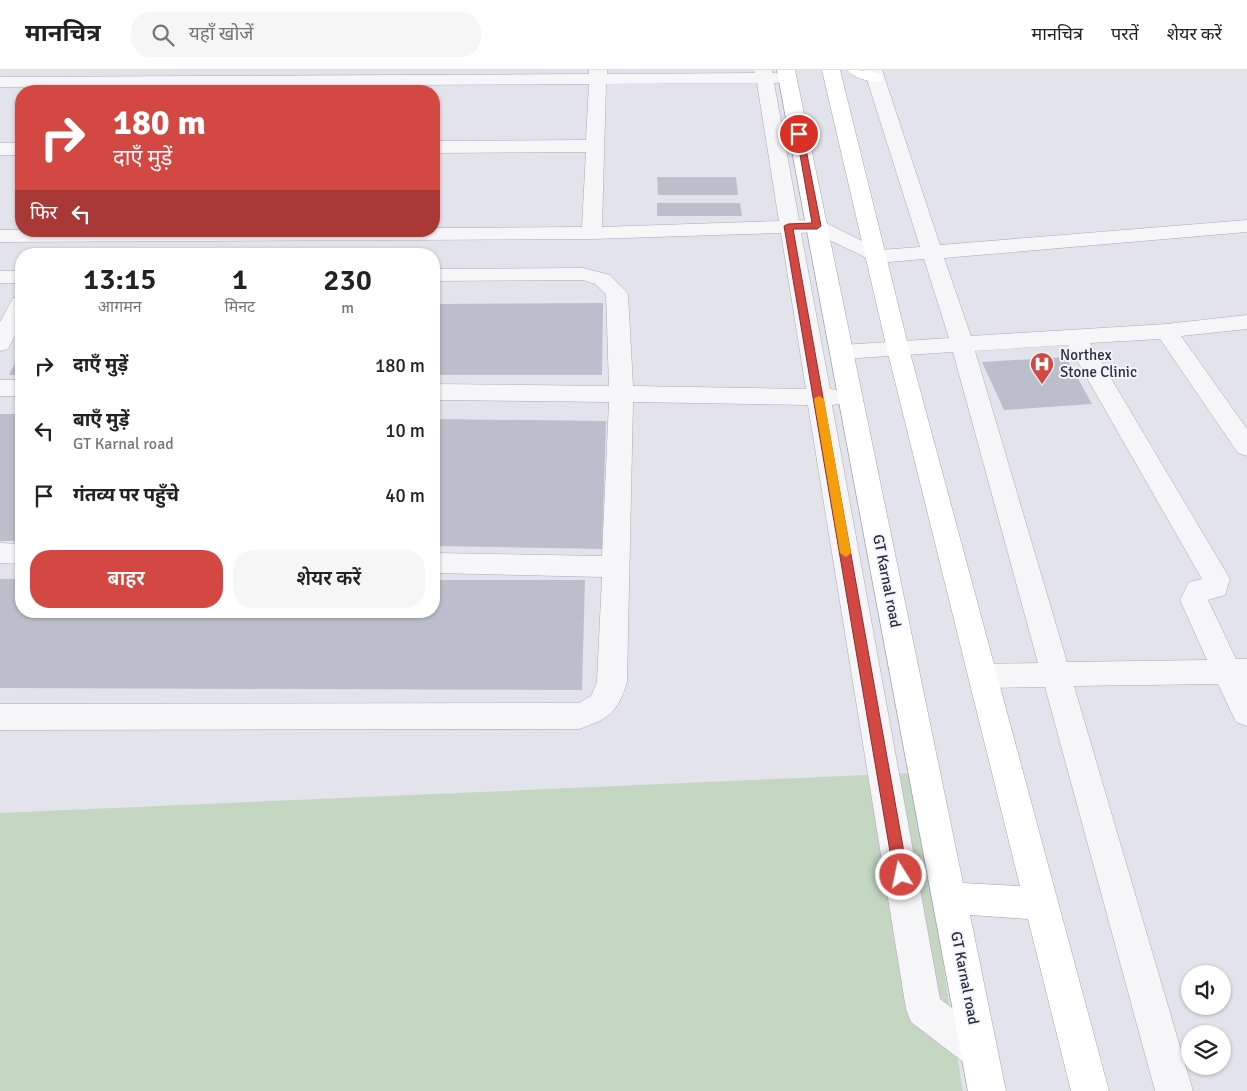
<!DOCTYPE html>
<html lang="hi">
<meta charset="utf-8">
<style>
:root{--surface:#fff;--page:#f6f6f6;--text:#222;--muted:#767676;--line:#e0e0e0;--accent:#d44844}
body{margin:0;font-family:Signika,"Noto Sans Devanagari",sans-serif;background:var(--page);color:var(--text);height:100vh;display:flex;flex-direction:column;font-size:19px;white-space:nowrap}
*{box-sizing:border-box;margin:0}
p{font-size:16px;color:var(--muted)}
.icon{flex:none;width:28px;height:28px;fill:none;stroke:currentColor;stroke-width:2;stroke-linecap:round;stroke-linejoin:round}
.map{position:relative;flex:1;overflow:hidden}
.side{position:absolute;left:15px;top:178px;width:425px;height:370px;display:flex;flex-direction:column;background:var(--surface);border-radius:20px;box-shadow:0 1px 4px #0004}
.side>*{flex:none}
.top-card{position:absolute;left:15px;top:15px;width:425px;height:152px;border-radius:20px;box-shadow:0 1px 4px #0004;background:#d44844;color:#fff;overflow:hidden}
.tools{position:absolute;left:1181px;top:895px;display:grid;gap:10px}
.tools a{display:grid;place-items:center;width:50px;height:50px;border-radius:50%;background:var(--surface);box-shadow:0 1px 4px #0004;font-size:25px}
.pin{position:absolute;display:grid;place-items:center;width:42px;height:42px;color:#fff;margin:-21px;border:2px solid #fff;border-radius:50%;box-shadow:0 1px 5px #0007}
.me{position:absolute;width:55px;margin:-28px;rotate:350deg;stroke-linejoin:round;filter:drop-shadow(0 0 4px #0008)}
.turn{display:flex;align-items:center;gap:18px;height:105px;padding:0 15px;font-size:22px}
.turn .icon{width:65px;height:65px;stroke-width:2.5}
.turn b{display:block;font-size:35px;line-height:42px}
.then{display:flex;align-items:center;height:48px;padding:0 15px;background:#0003;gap:10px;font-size:19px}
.eta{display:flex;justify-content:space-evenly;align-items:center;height:85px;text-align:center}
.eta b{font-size:30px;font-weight:600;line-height:35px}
.button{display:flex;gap:10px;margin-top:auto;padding:10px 15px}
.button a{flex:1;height:58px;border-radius:20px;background:var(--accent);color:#fff;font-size:20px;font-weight:600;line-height:58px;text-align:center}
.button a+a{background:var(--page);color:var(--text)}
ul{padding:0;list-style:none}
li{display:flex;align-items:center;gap:15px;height:65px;padding:0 15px}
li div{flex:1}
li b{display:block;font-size:19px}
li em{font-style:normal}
header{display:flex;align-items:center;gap:30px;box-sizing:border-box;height:70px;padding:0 25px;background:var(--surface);border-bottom:1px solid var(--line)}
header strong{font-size:24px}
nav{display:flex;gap:28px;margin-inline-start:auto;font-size:18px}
.search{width:350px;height:45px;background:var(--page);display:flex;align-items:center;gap:12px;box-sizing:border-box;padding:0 18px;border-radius:20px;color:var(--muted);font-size:19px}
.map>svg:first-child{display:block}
.green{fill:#c5d6c3}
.building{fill:#bcbfcb}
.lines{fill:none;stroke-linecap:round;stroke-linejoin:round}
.minor-casing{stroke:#a8aab6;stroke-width:1}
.major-casing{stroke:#a1a6b8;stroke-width:1}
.minor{fill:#f6f6f9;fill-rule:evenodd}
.major{fill:#fff;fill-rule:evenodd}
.route{fill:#d44844;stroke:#8a2f2c}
.slow{fill:#f59e0b}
.labels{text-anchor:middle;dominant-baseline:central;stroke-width:4;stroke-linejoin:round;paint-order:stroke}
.poi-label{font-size:15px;fill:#2a2e44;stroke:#f2f4f8;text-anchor:start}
.street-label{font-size:15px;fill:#2a2e44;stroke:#f2f4f8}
</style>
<header>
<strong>मानचित्र</strong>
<div class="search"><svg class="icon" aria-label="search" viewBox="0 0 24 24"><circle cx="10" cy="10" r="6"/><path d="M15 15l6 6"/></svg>यहाँ खोजें</div>
<nav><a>मानचित्र</a><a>परतें</a><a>शेयर करें</a></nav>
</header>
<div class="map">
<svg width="1247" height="1021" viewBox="0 0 1247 1021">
<rect width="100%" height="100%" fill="#e3e4eb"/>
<!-- green -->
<path class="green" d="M913,703L963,1021H0V743Z"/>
<!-- building -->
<g class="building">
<path d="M657,107H736L738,125H658Z"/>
<path d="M657,133H740L742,146H657Z"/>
<path d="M603,233L602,305H434V234Z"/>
<path d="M21,281V305H9Z"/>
<path d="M1066,287L1092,334L1004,340L982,292Z"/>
<rect x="0" y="344" width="21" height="127"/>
<path d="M434,349L606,351L602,479L434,476Z"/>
<path d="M0,509H21V541H434V510H585L582,620L0,618Z"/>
</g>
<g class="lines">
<!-- minor casing -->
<g class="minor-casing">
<g id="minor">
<path d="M589,0H607V4L755,3L754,0H772V3L787,4L790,8L787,12L774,13L799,150L824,152L880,180L920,177L864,0H882L940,175L1247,150V162L944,188L971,266L1166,254L1247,245V259L1181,266L1247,359V386L1238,383L1160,269L1090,273L1230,509L1225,525L1208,530L1236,589H1247V656L1236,652L1218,614L1074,616L1193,1021H1155L1045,617L983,618L973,615L968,606L973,597L983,594L1038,593L953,282L842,289L834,287L831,282L834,277L842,275L949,268L924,189L877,193L813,162L801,163L830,319L845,321L849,327L845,333L832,335L940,929L992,968L997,981L992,994L979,999L966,994L911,952L906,939L808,335L633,332L627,612C618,643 608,649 579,659L0,660V634L579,633L591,626L597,612L602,507L434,503V483L602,486L609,332L434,330V314L609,316L606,224L595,214L583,210L434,211V199L583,198L610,205L628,224L633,316L806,319L781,163L592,169L0,172V160L434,161V158L582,157L586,82L434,83V71L586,70L589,14L0,17V7L589,4ZM757,13L779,151L602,157L606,14ZM1068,275L1202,509L1189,512L1180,530L1207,590L1067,592L975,281Z"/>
<rect x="0" y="73" width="21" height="12"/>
<rect x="0" y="201" width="21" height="12"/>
<path d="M21,226V254L8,279L0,281V252L13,228Z"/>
<rect x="0" y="310" width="21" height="16"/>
<path d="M0,473L21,474V494L0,493Z"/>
</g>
</g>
<!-- major casing -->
<g class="major-casing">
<g id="major">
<path d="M777,0H795L963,813L1020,816L887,279L822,0H840L909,279L1109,1021H1071L1028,849L970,845L1006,1021H968Z"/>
<path d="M847,0C859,0 876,0 884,7L881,11C871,13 853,8 847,0Z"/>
</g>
</g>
<!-- minor -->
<use href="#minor" class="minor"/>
<!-- major -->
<use href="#major" class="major"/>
</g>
<!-- route -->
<path class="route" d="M796,62L803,64L821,156L817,159H793L908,805L906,810L901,812L896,810L894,805L784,156L788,154L812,153Z"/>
<!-- slow -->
<path class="slow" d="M819,326L824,329L851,483L846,487L840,483L814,329Z"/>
<!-- icons -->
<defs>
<g id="hospital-pin" transform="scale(1.25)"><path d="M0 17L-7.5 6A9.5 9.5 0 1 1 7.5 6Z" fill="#d44844" stroke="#f2f4f8"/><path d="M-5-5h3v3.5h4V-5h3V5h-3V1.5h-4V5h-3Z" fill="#fff"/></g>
</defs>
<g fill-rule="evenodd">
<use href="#hospital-pin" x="1042" y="294"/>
</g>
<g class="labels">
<!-- poi labels -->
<g class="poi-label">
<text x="1060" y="285">Northex<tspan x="1060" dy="17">Stone Clinic</tspan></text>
</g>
<!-- street labels -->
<g class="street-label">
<text transform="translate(887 511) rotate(79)">GT Karnal road</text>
<text transform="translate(965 908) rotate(79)">GT Karnal road</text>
</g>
</g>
</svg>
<div class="tools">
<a><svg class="icon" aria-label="sound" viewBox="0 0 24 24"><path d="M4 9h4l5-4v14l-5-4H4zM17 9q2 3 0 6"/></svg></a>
<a><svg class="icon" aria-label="layers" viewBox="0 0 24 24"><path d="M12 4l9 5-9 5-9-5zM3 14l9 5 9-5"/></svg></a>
</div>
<div class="pin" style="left:799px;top:64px;background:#d93025"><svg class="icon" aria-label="arrive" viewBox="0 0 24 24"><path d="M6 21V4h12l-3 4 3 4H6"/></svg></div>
<svg class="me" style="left:901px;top:805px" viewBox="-20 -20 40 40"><circle r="17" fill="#d44844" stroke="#fff" stroke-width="3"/><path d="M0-11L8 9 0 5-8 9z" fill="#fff"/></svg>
<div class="top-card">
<div class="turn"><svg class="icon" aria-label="right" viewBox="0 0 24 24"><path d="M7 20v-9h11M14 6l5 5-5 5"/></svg><div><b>180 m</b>दाएँ मुड़ें</div></div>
<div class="then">फिर<svg class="icon" aria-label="left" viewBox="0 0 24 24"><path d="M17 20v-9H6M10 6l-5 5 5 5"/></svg></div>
</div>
<section class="side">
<div class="eta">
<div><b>13:15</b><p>आगमन</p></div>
<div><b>1</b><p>मिनट</p></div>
<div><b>230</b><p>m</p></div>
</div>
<ul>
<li><svg class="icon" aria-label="right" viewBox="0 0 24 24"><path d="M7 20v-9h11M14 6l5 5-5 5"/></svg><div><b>दाएँ मुड़ें</b></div><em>180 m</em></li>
<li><svg class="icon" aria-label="left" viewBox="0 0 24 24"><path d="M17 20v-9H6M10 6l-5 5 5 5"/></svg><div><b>बाएँ मुड़ें</b><p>GT Karnal road</p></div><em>10 m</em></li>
<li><svg class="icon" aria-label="arrive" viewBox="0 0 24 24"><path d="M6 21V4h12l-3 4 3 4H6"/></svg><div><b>गंतव्य पर पहुँचे</b></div><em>40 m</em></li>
</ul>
<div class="button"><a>बाहर</a><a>शेयर करें</a></div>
</section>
</div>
